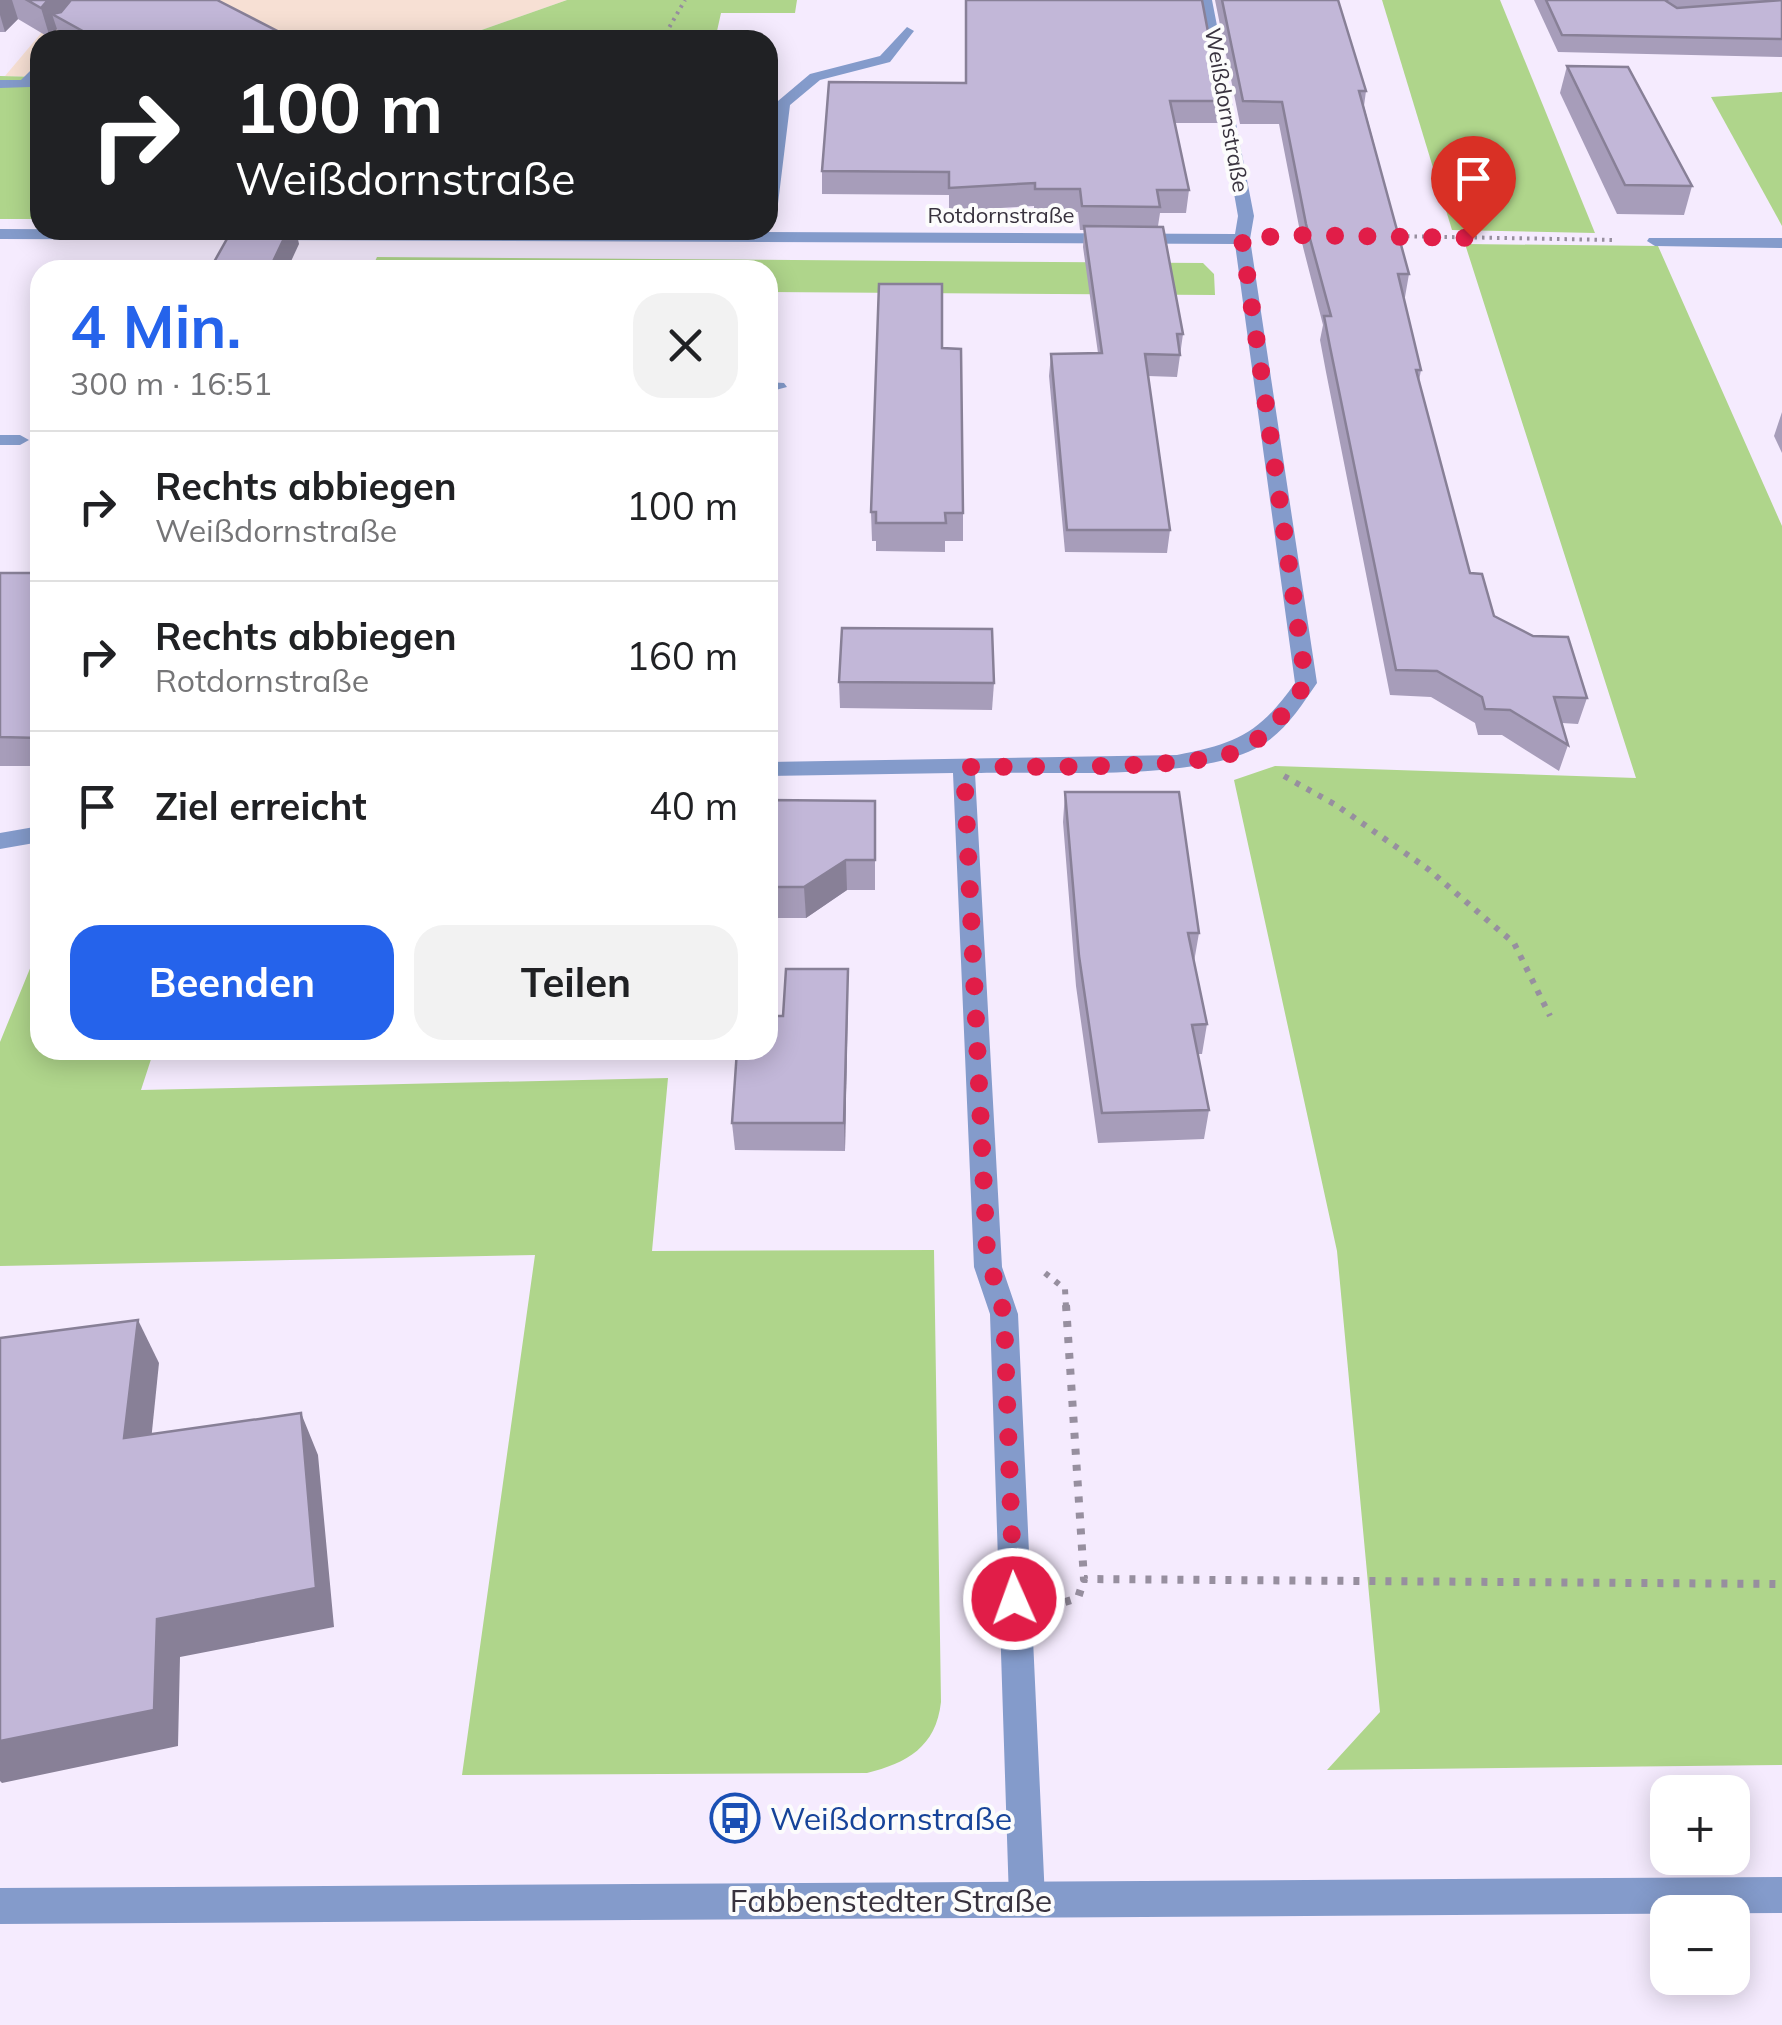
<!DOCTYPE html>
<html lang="de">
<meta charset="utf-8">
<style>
:root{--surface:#fff;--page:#f2f2f2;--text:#202124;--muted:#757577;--line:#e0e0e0;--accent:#2563eb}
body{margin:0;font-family:Mulish,sans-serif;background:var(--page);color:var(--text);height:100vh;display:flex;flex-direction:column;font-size:38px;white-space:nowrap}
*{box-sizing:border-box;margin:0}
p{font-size:32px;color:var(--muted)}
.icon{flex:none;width:55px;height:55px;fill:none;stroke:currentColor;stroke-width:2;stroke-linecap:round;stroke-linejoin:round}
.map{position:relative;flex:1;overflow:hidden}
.details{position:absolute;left:30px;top:260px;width:748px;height:800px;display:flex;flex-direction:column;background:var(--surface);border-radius:30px;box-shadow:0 5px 25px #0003}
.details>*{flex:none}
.top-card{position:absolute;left:30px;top:30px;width:748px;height:210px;border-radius:30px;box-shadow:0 5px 25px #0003;background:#202124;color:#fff;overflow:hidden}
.tools{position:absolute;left:1650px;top:1775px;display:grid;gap:20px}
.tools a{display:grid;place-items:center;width:100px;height:100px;border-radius:20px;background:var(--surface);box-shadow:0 5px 25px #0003;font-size:50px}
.pin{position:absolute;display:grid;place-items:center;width:85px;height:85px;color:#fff;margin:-102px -42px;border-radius:50% 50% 50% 0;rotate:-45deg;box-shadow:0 0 10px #0007}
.pin .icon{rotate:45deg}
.me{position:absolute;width:110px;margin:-55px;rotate:358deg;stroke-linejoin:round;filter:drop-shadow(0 0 8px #0008)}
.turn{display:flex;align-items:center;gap:35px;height:210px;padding:0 40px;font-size:45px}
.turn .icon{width:130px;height:130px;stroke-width:2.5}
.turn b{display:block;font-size:70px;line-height:85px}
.round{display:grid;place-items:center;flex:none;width:105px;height:105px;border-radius:30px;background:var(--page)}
.head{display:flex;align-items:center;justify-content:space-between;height:170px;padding:0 40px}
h1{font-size:60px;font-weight:700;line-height:75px;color:var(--accent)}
.cta{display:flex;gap:20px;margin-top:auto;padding:20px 40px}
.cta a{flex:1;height:115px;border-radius:30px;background:var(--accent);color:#fff;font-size:40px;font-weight:700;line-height:115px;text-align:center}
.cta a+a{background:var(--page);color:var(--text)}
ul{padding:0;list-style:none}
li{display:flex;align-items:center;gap:30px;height:150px;padding:0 40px;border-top:2px solid var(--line)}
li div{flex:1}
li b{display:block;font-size:38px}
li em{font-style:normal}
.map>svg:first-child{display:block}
.education{fill:#f7e0d4}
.green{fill:#afd58b}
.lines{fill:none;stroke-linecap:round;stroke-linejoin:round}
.path-far2{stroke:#978f9f;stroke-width:4;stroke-dasharray:2.5 5;stroke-linecap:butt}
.path-far1{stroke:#978f9f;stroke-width:6;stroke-dasharray:5 8;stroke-linecap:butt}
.path{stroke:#978f9f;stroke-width:8;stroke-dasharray:6 10;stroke-linecap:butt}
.service{fill:#849bcb;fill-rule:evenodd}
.minor{fill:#849bcb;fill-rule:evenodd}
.tertiary{fill:#849bcb;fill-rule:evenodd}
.wall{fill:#a79dba}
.shaded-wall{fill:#888097}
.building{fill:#c2b7d8;stroke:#888097;stroke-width:2.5}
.route{stroke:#e11d48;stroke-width:18;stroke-dasharray:0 32.4}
.labels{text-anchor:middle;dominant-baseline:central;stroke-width:8;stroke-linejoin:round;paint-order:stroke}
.far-street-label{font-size:22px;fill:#38323e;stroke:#fcfcfc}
.near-transit-label{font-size:32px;fill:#164399;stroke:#fcfcfc;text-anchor:start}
.near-street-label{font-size:32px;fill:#38323e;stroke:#fcfcfc}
</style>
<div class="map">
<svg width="1782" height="2025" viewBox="0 0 1782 2025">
<rect width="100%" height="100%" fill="#f5ebfe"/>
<!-- education -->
<path class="education" d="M69,0H567L453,40H40V77L5,76Z"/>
<!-- green -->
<g class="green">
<path d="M567,0H797L795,13H721L715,40H453Z"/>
<path d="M1382,0H1500L1595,233L1452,230Z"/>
<path d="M0,76L40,77V219H0Z"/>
<path d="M1782,92V226L1711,97Z"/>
<path d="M1465,244L1658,246L1782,526V1765L1327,1770L1380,1712L1337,1251L1234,780L1275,766L1636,778Z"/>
<path d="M377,257L1203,263L1214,274L1215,295L768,292V270H371Z"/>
<path d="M40,944V1050H154L141,1090L668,1078L652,1251L934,1250L941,1702C936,1747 907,1763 867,1773L462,1775L535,1255L0,1266V1042Z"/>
</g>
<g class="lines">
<!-- path-far2 -->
<g class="path-far2">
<path d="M662,40L685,0"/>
<path d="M1392,236L1614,240"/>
</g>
<!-- path-far1 -->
<g class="path-far1">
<path d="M1284,776L1336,805L1428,869L1514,943L1550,1016"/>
<path d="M1045,1273L1065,1289L1066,1307"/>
</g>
<!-- path -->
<g class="path">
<path d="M1066,1305L1084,1579L1782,1584"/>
<path d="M1065,1602L1078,1598L1084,1579"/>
</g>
<!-- service -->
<path class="service" d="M40,61V74L30,87L0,88V80H21Z"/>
<!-- minor -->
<g class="minor">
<path d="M1200,0H1212L1254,216L1250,239L1317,683C1301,706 1285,732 1260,746C1198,782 1049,771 975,773L1002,1267L1018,1314L1045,1899L1040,1912L1027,1917L1014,1912L1009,1899L990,1314L974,1267L953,773L768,776V762L1177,755C1236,744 1260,733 1295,683L1235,244L0,239V229L1235,234L1238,216Z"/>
<path d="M907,27L914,31L890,62L820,80L790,105L776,220L768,225V166L778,101L810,74L880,56Z"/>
<path d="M1649,238H1782V248L1655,246L1647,241Z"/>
<path d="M768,382L784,383L787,387L768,392Z"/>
<path d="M0,435H20L29,440L20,445H0Z"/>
<path d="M40,826V842L0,849V833Z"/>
</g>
<!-- tertiary -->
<path class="tertiary" d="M1782,1877V1913L0,1924V1888Z"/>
</g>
<!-- wall -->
<g class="wall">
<path d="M0,0H217L295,40H60L57,29L50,38L18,19L5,32H0Z"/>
<path d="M1215,0H1338L1366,91L1364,106L1409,274L1405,297H1403L1421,370L1419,381L1470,573L1494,616L1587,698L1578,724L1562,723L1568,745L1559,771L1502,735H1478L1475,723L1431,697L1390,695L1326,372L1320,340L1323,325L1303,247L1279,124H1240Z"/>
<path d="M1534,0H1782V57L1558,52Z"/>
<path d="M1567,66L1692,186L1684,215L1617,214L1560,93Z"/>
<path d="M965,83L1221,101L1218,123H1175L1189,190L1186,213H1160L1158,226L1183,334L1177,377L1148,376L1170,530L1167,553L1065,552L1049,376L1051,354L1098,353L1083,247L1084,230H1080L1078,212H1034V206L949,211V195L822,194V171Z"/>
<path d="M942,348L963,513V541H945V552L876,551V541H872L871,512Z"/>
<path d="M1782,412V453L1774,436Z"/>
<rect x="0" y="573" width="40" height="193"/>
<path d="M839,682L994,683L992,710L840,708Z"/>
<path d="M1065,792L1199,933L1194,962L1207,1024L1202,1054H1198L1209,1110L1204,1139L1098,1143L1076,986L1063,822Z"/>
<path d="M768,800L875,801V890H847L806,918H768Z"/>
<path d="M848,969L845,1151L735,1150L732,1123L783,1016Z"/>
</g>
<!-- shaded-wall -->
<g class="shaded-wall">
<path d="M0,0H12L18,19L5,32L0,15Z"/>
<path d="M48,0H80L64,20L52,14L57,29L50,38L41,8Z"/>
<path d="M288,230H296L299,244L287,270H269Z"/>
<path d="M846,860L847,890L806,918L804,887Z"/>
<path d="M848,969V997L845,1151L844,1123Z"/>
<path d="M138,1320L159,1363L147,1480L124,1438Z"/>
<path d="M301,1413L318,1455L334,1627L180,1657L178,1746L2,1783L0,1781V1741L157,1619Z"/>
</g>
<!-- building -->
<g class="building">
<path d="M27,0H48L41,8Z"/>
<path d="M71,0H217L295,40H99L52,14L61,12Z"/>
<path d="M966,0H1202L1221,101H1170L1189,190H1157L1160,207L1082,206L1080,189H1035V183L949,188V172L822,171L829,82L966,83Z"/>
<path d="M1222,0H1338L1366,91H1359L1409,274H1398L1421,370H1416L1470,573L1482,574L1494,616L1533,636L1568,637L1587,698L1554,697L1568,745L1510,710L1485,709L1482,697L1437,671L1396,670L1330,347L1324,316H1331L1306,224L1282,102L1243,101Z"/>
<path d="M1546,0H1668L1666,1L1677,8L1782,0V39L1562,35Z"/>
<path d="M1567,66L1628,67L1692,186L1625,185Z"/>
<path d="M1084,226L1163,227L1183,334H1177L1180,355L1145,354L1170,530H1067L1051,354L1102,353Z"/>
<path d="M232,230H288L269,270H167L172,262H214Z"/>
<path d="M879,284H942V348L961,349L963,513H945L946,523H876V512H871Z"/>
<path d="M0,573H40V738L0,737Z"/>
<path d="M842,628L992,629L994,683L839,682Z"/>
<path d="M1065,792H1179L1199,933H1188L1207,1024L1192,1025L1209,1110L1102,1113L1079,956Z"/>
<path d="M768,800L875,801V860H846L804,887H768Z"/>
<path d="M786,969H848L844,1123H732L737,1050H768V1016H783Z"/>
<path d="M138,1320L124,1438L301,1413L316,1588L157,1619L154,1710L0,1741V1338Z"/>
</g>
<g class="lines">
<!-- route -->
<path class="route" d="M1014,1599L1004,1314L987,1253L964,767C1020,766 1202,771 1243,749C1272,732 1287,710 1306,683L1242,239L1291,235L1473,238"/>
</g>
<!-- icons -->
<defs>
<g id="bus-ring" transform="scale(2.5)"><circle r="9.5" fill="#fcfcfc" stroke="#1a4fb4" stroke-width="1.5"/><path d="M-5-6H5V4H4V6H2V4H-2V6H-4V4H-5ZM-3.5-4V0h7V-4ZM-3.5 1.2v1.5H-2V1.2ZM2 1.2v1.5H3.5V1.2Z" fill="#1a4fb4"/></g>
</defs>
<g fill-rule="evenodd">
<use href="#bus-ring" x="735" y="1818"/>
</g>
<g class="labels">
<!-- far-street labels -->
<g class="far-street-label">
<text transform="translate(1227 110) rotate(80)">Weißdornstraße</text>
<text x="1001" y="215">Rotdornstraße</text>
</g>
<!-- near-transit labels -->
<g class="near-transit-label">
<text x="770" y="1818">Weißdornstraße</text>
</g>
<!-- near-street labels -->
<g class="near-street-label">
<text x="891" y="1900">Fabbenstedter Straße</text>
</g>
</g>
</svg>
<div class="tools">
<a>+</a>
<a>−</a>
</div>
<div class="pin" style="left:1473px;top:238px;background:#d93025"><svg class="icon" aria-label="arrive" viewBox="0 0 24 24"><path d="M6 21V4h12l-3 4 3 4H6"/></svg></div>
<svg class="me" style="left:1014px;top:1599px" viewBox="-20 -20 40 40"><circle r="17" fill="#e11d48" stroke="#fff" stroke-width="3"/><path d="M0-11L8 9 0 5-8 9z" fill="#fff"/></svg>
<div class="top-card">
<div class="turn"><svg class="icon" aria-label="right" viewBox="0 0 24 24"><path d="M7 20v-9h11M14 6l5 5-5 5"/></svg><div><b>100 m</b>Weißdornstraße</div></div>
</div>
<section class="details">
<div class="head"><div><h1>4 Min.</h1><p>300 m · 16:51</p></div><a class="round"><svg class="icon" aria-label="close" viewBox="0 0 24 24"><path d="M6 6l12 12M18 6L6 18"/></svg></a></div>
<ul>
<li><svg class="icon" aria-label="right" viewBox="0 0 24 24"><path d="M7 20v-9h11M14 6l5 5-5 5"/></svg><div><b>Rechts abbiegen</b><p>Weißdornstraße</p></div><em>100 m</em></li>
<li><svg class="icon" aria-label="right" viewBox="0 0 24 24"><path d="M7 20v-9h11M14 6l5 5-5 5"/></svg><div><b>Rechts abbiegen</b><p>Rotdornstraße</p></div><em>160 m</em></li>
<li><svg class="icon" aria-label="arrive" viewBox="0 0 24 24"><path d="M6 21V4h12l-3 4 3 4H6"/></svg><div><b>Ziel erreicht</b></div><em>40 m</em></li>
</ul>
<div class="cta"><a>Beenden</a><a>Teilen</a></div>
</section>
</div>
